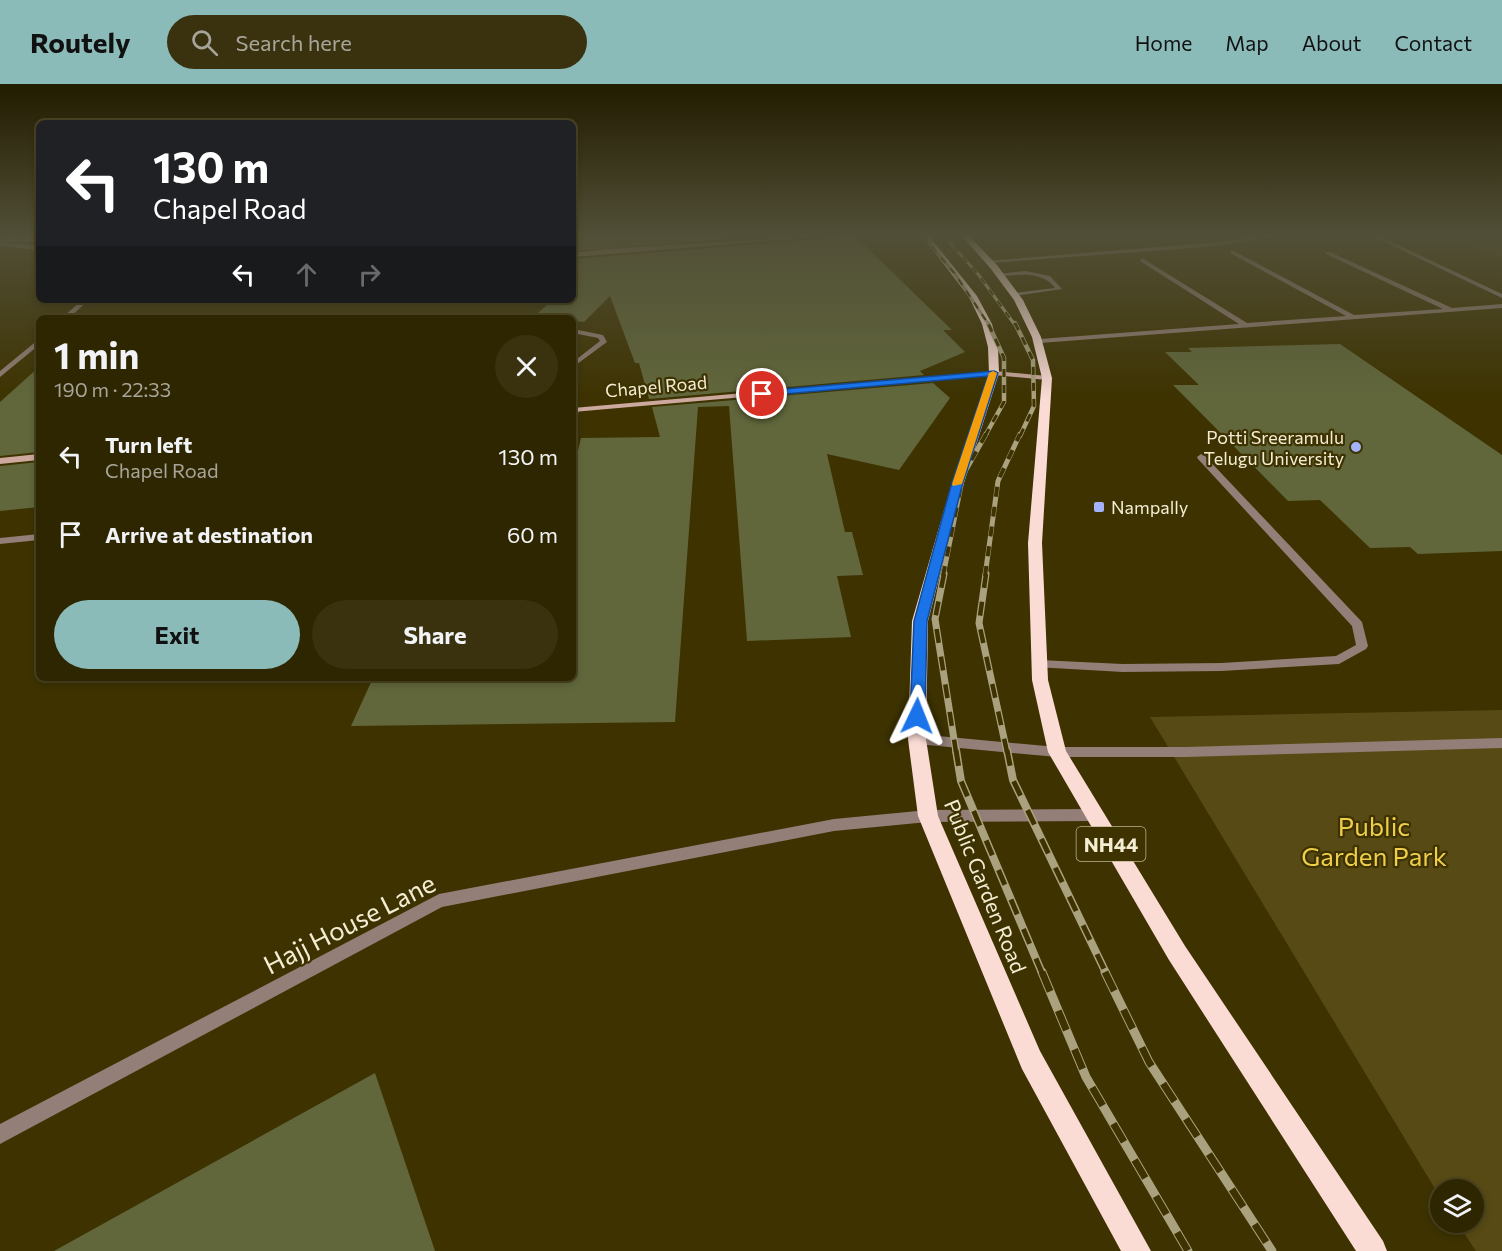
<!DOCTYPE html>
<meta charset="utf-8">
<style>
:root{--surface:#2e2600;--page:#3a320f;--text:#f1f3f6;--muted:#a7a599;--line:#494322;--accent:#8bbbb9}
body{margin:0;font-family:Commissioner,sans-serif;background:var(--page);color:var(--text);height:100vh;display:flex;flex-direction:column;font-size:22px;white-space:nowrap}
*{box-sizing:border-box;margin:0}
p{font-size:20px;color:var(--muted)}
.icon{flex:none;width:33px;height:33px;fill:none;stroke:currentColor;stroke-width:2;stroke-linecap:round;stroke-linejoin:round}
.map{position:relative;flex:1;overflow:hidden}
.sheet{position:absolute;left:36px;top:231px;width:540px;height:366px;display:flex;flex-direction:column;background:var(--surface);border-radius:9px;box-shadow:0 3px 9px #0003,0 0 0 2px var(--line)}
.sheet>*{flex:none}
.top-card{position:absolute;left:36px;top:36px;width:540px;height:183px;border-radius:9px;box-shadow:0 3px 9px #0003,0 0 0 2px var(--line);background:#202124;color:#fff;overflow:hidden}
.buttons{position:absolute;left:1430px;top:1095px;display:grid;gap:12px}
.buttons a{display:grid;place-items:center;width:54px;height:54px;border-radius:50%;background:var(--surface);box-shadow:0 3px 9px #0003,0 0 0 2px var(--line);font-size:30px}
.pin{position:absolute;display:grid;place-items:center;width:51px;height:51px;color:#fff;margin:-26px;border:3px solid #fff;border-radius:50%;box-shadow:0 2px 6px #0007}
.me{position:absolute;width:66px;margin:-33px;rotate:2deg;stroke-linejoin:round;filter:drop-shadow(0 0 4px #0008)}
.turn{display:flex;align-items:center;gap:21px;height:126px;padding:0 18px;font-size:27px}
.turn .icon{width:78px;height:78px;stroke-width:2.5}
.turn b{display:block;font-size:42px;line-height:51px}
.lanes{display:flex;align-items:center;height:57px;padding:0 18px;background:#0003;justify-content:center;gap:30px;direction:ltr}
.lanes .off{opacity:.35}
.round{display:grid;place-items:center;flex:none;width:63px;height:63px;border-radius:32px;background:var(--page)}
.headline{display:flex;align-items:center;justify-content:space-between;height:102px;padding:0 18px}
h1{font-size:36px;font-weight:700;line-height:45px}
.primary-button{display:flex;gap:12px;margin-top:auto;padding:12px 18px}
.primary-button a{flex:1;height:69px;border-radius:36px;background:var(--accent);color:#111;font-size:24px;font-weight:700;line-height:69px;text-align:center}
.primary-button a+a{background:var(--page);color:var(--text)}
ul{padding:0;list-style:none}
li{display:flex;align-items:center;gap:18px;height:78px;padding:0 18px}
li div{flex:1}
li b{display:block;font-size:22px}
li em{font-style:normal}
header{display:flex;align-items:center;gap:36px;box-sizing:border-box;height:84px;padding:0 30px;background:var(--accent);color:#111}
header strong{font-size:28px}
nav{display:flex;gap:33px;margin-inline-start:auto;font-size:21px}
.search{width:420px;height:54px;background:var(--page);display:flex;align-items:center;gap:15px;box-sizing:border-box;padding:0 21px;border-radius:33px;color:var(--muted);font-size:22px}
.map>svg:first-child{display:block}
.built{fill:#463c12}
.green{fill:#574a14}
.building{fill:#61673b}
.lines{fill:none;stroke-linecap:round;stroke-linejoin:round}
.service{fill:#947e78;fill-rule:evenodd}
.minor{fill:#947e78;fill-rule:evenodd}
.tertiary{fill:#947e78;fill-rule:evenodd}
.secondary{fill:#cca89e;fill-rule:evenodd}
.trunk{fill:#fadcd5;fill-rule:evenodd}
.rail-far5-casing{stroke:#aaa27f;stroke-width:3}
.rail-far4-casing{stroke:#aaa27f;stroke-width:4.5}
.rail-far3-casing{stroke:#aaa27f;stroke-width:5}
.rail-far2-casing{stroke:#aaa27f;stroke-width:7}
.rail-far1-casing{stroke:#aaa27f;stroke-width:8}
.rail-casing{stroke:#aaa27f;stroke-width:9}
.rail-far5{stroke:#3d3200;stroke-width:2;stroke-dasharray:7;stroke-linecap:butt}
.rail-far4{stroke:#3d3200;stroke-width:3;stroke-dasharray:8;stroke-linecap:butt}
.rail-far3{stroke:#3d3200;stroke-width:4;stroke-dasharray:10;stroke-linecap:butt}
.rail-far2{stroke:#3d3200;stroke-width:4.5;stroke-dasharray:14;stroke-linecap:butt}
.rail-far1{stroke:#3d3200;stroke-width:5;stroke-dasharray:16;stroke-linecap:butt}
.rail{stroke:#3d3200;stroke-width:7;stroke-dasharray:21;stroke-linecap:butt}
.route{fill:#1a73e8;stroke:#114b97;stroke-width:1.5}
.slow{fill:#f59e0b}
.poi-dot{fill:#a4b2fc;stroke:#3d3200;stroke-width:2}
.labels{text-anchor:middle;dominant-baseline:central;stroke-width:4.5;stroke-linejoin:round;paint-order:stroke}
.far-street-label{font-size:18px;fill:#f3edd4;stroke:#3d3200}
.far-poi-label{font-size:18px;fill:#f3edd4;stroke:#3d3200;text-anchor:end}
.shield{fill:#3d3200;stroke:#bcb594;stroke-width:1.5}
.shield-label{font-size:20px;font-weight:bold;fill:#f3edd4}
.street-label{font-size:21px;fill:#f3edd4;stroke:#3d3200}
.near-park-label{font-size:26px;fill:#efcf49;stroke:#3d3200}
.near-street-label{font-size:26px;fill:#f3edd4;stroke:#3d3200}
</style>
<header>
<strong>Routely</strong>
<div class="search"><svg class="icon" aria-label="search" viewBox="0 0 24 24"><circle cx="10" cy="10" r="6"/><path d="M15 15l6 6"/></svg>Search here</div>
<nav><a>Home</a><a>Map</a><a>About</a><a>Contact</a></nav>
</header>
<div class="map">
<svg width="1502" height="1167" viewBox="0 0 1502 1167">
<rect width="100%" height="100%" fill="#3d3200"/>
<!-- built -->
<path class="built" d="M1443,152H1502V173Z"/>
<!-- green -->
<path class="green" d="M1502,626V1167H1476L1457,1139L1473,1138V1106H1440V1113L1150,633Z"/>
<!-- building -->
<g class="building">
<path d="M573,152H742L744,154L573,167Z"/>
<path d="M855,152L952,246H943L965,268L920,287L924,291L649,315L639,279H635L610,212L584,238L573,237V234L533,233L553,216H573V175Z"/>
<path d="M1340,260L1502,371V467L1418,470L1410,463L1370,464L1320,416L1288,417L1173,301H1199L1165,268H1192L1188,264Z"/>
<path d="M39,283V368L0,372V318Z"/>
<path d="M933,299L950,314L899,386L827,370L845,448H852L863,491L837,492L851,553L747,557L729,322L698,323L675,638L351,642L373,594H573V387L581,354L660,353L652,323Z"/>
<path d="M39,378V423L0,427V382Z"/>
<path d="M375,989L435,1167H54Z"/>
</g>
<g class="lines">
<!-- service -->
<g class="service">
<path d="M1266,152L1271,153L1218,162L990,179L987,177L1218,158Z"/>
<path d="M1025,187L1050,192L1062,205L1015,212L1013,209L1055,204C1042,187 1020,191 1001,192L998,190Z"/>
<path d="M1201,370L1204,371L1362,538L1368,562L1366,565L1339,580L1221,587L1123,588L1035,583L1033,580L1039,576L1123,580L1221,579L1336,572L1356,561L1352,542L1198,375L1197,373Z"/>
<path d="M39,450V456L0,460V454Z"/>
<path d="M917,650L1057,663H1186L1502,654V664L1186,673H1057L917,660L912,658L910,655L912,652Z"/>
</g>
<!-- minor -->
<g class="minor">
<path d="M9,152H15L10,155L39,154V158H1V156Z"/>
<path d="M809,152H831L573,173V169L606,165Z"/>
<path d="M1372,152H1379L1502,210V214Z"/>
<path d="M1232,166L1354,231L1443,225L1326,170V168H1330L1452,224L1502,220V224L1040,259L1037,257L1040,255L1239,240L1140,177L1142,174L1247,239L1346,232L1230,169Z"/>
<path d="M573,245L603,251L607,258L573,283V278L600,257L598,254L573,249Z"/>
<path d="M573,324L579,326L577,334L573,336Z"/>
<path d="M1094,725L1099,727L1101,731L1099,735L1094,737L928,738L834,747L442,823L0,1060V1040L439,810L834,735L928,726Z"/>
</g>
<!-- tertiary -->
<g class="tertiary">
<path d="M0,158L39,162V166L0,162Z"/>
<path d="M82,216H89L69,234H62Z"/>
<path d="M39,255V261L0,293V287Z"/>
</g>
<!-- secondary -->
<g class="secondary">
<path d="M994,287L1047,292L1051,294L1047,296L994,291L573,328V324Z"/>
<path d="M39,370V376L0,380V374Z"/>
</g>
<!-- trunk -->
<g class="trunk">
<path d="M922,152H929L977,212L992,240L998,263L999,289L963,402L928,537L926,655L938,732L1040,967L1151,1167H1121L1022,985L918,732L908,655L912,537L951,402L989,289L988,263L982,240L969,213Z"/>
<path d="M962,152H969L997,181L1023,216L1041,253L1052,294L1042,459L1048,596L1066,667L1185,862L1383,1157L1387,1167H1356L1169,876L1048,668L1032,596L1028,459L1042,294L1032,253L1014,216L991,185Z"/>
</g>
<!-- rail-far5 casing -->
<g class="rail-far5-casing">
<g id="rail-far5">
<path d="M923,152L955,190L989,241"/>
<path d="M944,152L978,190L1015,241"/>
</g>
</g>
<!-- rail-far4 casing -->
<g class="rail-far4-casing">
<g id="rail-far4">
<path d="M1015,239L1033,276L1034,322L1020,352"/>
<path d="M985,352L1004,318V274L988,239"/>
</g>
</g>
<!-- rail-far3 casing -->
<g class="rail-far3-casing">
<g id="rail-far3">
<path d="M943,492L963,391L986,350"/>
<path d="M985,492L998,397L1020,350"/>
</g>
</g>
<!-- rail-far2 casing -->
<g class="rail-far2-casing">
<g id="rail-far2">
<path d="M944,490L935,535L956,668"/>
<path d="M986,490L979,539L1007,668"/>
</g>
</g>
<!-- rail-far1 casing -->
<g class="rail-far1-casing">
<g id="rail-far1">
<path d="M956,666L961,697L1042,889"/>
<path d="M1007,666L1013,696L1106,889"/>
</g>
</g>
<!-- rail casing -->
<g class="rail-casing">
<g id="rail">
<path d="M1042,888L1086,993L1188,1167"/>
<path d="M1105,888L1149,978L1272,1167"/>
</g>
</g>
<!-- rail-far5 -->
<use href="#rail-far5" class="rail-far5"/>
<!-- rail-far4 -->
<use href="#rail-far4" class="rail-far4"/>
<!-- rail-far3 -->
<use href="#rail-far3" class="rail-far3"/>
<!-- rail-far2 -->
<use href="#rail-far2" class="rail-far2"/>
<!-- rail-far1 -->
<use href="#rail-far1" class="rail-far1"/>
<!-- rail -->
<use href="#rail" class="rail"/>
</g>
<!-- sky -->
<linearGradient id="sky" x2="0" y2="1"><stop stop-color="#221c00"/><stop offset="0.48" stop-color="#514f37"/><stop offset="1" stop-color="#514f37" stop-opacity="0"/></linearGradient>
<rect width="1502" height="315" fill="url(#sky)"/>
<!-- route -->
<path class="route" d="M994,287L998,289L962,402L927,537L925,632L917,637L910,632L914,537L951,402L988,292L762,312L758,310L762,307Z"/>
<!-- slow -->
<path class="slow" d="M993,287L997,289L962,400L953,402L952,400L989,289Z"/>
<!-- markers -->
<g class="poi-dot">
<circle cx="1356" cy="363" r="6"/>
<rect x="1093" y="417" width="12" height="12" rx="3"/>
</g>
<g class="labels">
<!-- far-street labels -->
<g class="far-street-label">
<text transform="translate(656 302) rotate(-5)">Chapel Road</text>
</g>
<!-- far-poi labels -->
<g class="far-poi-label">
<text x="1344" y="353">Potti Sreeramulu<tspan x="1344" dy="21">Telugu University</tspan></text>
<text x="1111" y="423" text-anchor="start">Nampally</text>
</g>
<!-- shield labels -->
<rect class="shield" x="1076.5" y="743" width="69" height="34" rx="4.5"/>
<g class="shield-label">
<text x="1111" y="760">NH44</text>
</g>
<!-- street labels -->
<g class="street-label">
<text transform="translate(986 802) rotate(68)">Public Garden Road</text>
</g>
<!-- near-park labels -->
<g class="near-park-label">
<text x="1374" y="741">Public<tspan x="1374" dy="30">Garden Park</tspan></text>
</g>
<!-- near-street labels -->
<g class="near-street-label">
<text transform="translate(349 839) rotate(-27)">Hajj House Lane</text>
</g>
</g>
</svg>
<div class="buttons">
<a><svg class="icon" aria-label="layers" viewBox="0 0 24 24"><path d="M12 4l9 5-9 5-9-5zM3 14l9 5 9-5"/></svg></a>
</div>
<div class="pin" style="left:762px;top:310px;background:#d93025"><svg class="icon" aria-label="arrive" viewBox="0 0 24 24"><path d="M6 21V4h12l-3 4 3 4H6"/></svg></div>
<svg class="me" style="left:917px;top:632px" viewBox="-20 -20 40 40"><path d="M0-17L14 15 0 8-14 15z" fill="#1a73e8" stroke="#fff" stroke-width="4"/></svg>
<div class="top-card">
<div class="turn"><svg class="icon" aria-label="left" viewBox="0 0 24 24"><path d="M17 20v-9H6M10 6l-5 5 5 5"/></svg><div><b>130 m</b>Chapel Road</div></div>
<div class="lanes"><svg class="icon" aria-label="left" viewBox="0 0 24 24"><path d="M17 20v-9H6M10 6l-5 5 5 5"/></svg><svg class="icon off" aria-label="ahead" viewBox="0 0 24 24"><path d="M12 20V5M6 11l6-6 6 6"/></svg><svg class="icon off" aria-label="right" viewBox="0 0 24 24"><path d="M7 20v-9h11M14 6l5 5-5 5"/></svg></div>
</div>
<section class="sheet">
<div class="headline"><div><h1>1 min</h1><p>190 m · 22:33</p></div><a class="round"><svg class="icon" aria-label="close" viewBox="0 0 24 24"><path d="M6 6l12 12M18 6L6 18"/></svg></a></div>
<ul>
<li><svg class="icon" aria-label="left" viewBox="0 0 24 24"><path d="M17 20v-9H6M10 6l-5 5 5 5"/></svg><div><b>Turn left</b><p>Chapel Road</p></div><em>130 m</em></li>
<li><svg class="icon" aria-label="arrive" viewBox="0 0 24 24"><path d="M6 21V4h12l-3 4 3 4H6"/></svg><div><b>Arrive at destination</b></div><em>60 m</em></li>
</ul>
<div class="primary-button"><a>Exit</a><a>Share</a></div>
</section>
</div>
